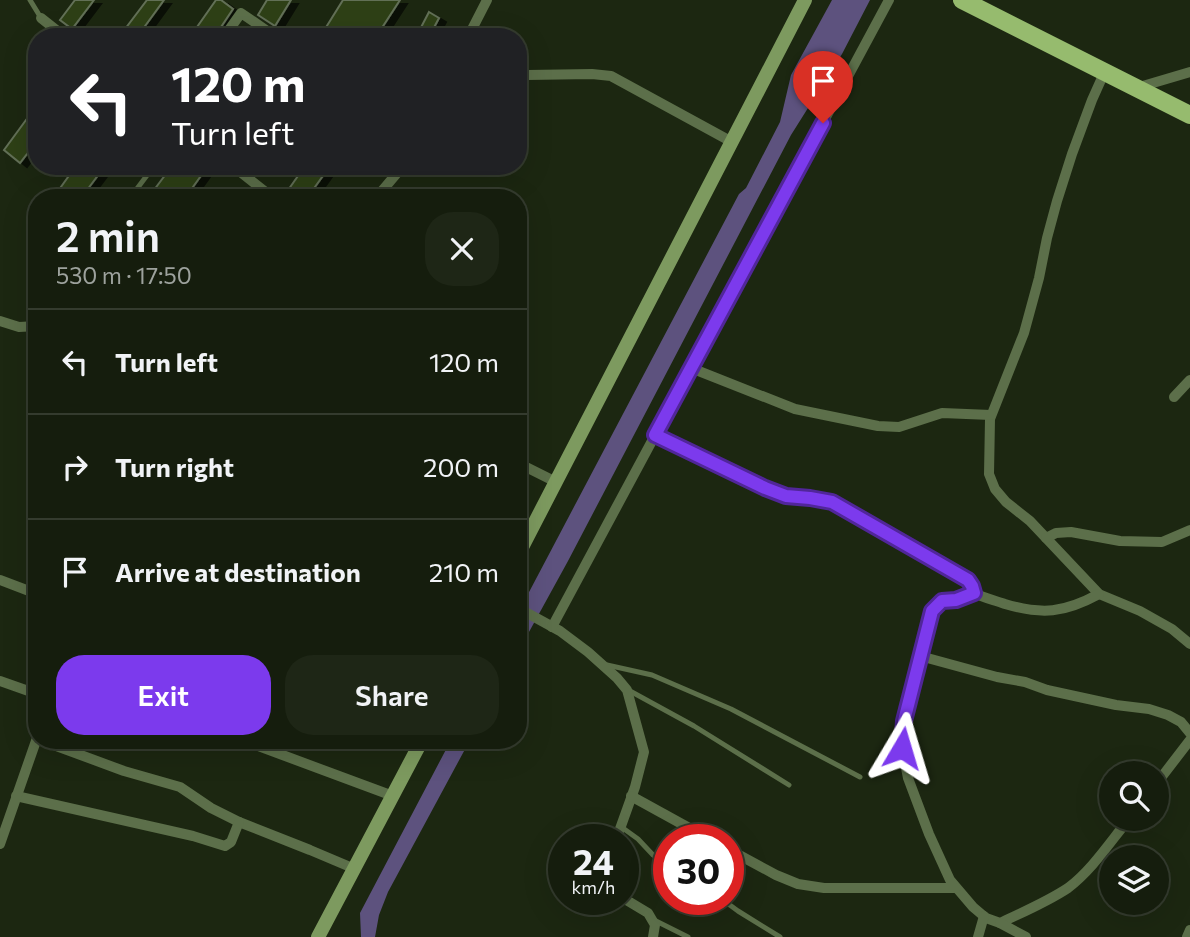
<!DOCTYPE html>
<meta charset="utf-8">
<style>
:root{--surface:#151d0d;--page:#1e2616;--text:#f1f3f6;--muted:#9da29d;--line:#343b2e;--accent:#7c3aed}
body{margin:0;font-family:Commissioner,sans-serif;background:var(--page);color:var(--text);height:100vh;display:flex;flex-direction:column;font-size:26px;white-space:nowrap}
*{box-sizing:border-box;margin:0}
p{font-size:23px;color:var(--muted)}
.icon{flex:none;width:38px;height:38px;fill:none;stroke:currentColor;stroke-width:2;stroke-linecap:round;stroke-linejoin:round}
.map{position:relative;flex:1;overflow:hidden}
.panel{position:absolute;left:28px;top:189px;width:499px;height:560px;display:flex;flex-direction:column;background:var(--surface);border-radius:28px;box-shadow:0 7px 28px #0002,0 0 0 2px var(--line)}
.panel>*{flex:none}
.hud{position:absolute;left:28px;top:28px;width:499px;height:147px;border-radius:28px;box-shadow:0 7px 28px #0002,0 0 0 2px var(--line);background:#202124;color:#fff;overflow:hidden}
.controls{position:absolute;left:1099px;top:761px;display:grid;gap:14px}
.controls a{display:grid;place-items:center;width:70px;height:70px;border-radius:50%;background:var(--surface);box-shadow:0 7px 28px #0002,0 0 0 2px var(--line);font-size:35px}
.speed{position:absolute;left:548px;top:824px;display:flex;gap:14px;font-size:35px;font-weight:700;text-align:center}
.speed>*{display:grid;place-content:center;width:91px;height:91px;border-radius:50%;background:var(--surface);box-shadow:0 7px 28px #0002,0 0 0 2px var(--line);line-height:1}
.speed small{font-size:18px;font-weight:400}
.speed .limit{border:10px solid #d22;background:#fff;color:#111}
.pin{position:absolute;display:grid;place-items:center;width:60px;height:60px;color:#fff;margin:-72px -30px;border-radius:50% 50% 50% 0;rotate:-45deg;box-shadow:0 0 7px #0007}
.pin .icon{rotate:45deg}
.me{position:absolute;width:77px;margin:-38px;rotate:7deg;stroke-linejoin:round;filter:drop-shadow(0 0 5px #0008)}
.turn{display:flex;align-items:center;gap:24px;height:147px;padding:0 28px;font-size:32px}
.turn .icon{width:91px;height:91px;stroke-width:2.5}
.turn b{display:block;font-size:49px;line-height:60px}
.round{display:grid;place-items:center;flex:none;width:74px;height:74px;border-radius:28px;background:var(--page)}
.headline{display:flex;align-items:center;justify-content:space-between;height:119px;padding:0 28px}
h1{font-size:42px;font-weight:600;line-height:52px}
.action{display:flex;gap:14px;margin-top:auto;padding:14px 28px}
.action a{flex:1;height:80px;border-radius:28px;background:var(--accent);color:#fff;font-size:28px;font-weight:600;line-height:80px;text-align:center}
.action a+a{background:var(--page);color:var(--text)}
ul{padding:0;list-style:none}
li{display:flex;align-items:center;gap:21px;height:105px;padding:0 28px;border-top:2px solid var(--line)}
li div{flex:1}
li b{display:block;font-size:26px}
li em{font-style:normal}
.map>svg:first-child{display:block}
.water{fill:#5d527e}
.building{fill:#2e4116;stroke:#626f57;stroke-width:2;filter:url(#shadow)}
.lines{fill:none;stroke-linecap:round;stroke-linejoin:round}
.lane{stroke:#5c6f4a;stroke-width:5}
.street{stroke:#5c6f4a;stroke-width:10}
.secondary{stroke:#7d9a5f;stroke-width:14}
.primary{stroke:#96bb6e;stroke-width:18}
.route-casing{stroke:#51269a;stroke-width:18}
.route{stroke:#7c3aed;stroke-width:12}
</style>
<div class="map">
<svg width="1190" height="937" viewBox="0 0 1190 937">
<defs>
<filter id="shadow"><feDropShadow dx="7" dy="4" stdDeviation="0" flood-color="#0009"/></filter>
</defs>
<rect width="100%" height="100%" fill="#1c2711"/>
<!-- water -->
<g class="water">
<path d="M832,0H870L842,54L791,135L568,561L518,652V613L739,194L746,188L780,122L791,75Z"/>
<path d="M451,740H470L388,892L379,915L375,937H361L360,913Z"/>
</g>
<!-- building -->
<g class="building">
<path d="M75,0H94L72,29L60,20Z"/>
<path d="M147,0H164L137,37H119Z"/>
<path d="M216,0H221L233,9L219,30L216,33L212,30L207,37H190Z"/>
<path d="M267,0H291L275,26L258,15Z"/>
<path d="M343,0H400L376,37H320Z"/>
<path d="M429,12L439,18L429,37H416Z"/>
<path d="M37,105V141L20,163L4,150Z"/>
<path d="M76,166H105L81,198H53Z"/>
<path d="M172,166H208L185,198H148Z"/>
<path d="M305,166H330L307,198H292L286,193Z"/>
</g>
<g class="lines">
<!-- lane -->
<g class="lane">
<path d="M30,0L41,18"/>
<path d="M130,198L154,166"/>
<path d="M607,665L652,675L731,709L860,777"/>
<path d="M630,691L694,726L789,785"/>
<path d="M620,826L638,839L653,855L668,866"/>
<path d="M723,900L738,911L780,937"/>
<path d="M654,920L688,937"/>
</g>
<!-- street -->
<g class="street">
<path d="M41,18L65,37"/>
<path d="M224,37L241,13L276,37"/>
<path d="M468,37L487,0"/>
<path d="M1105,71L1092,100L1072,154L1057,201L1047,238L1039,278L1024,333L990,419L989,474L995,489L1006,502L1030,521L1099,594L1140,611L1172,629L1190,644"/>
<path d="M518,77L527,75L592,74L611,76L732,142"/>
<path d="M1136,88L1190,72"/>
<path d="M233,166L273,198"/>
<path d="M376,198L403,166"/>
<path d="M0,321L19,327L37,326"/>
<path d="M691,368L795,409L878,426L899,427L942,413L991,415"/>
<path d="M1174,397L1190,380"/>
<path d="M655,435L765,488L786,496L810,498L832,502L968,580L973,586L974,593"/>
<path d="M518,463L556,482"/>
<path d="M1046,538L1056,533L1071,532L1120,541L1162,542L1190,530"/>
<path d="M0,580L37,594"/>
<path d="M1099,594C1064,613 1042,615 1005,604C994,600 984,598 974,593L956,600L942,601L932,611L926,630L904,721L902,748L908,778L929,834L950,880L973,907L986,918L1000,923C1023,912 1047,902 1068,888C1092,870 1110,842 1129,819"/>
<path d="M518,608L560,631L588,652L617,678L627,690L644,752L635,787L616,840"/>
<path d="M552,627L889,0"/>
<path d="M920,656L997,677L1025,682L1047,690L1116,705L1149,709L1168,715L1181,722L1190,733"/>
<path d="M0,681L37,694"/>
<path d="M40,740L124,771L180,787L211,808L239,822L310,850L355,869"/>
<path d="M242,740L393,796"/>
<path d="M1157,783L1190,740"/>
<path d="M16,796L193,836L225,846L231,842L239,822"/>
<path d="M631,796L711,840"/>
<path d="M0,844L37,738"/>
<path d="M728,849L776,875L798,884L824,888H956"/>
<path d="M623,898L648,913L655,925L653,937"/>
<path d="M1000,923L1026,937"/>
<path d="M978,937L984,916"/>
<path d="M1187,937L1190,930"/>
</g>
<!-- secondary -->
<g class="secondary">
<path d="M518,555L805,0"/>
<path d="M318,937L422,740"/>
</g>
<!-- primary -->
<path class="primary" d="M962,0L1190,115"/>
</g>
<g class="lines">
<!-- route casing -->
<g class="route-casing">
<path id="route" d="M823,123L655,435L765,488L786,496L810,498L832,502L968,580L972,586L974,593L956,600L942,601L932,611L904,721L902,748"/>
</g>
<!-- route -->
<use href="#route" class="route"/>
</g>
</svg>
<div class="controls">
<a><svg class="icon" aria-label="search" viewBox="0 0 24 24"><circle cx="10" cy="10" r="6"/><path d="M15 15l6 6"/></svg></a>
<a><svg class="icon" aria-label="layers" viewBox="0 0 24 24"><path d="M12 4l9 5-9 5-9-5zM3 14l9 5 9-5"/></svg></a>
</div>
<div class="speed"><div>24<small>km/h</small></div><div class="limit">30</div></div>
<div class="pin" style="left:823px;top:123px;background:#d93025"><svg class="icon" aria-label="arrive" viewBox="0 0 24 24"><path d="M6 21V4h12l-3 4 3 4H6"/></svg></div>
<svg class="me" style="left:902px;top:748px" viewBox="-20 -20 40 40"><path d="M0-17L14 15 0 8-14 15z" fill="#7c3aed" stroke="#fff" stroke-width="4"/></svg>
<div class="hud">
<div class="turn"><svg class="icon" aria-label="left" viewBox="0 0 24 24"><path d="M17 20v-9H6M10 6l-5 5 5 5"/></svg><div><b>120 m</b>Turn left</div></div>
</div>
<section class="panel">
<div class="headline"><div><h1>2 min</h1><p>530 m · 17:50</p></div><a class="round"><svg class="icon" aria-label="close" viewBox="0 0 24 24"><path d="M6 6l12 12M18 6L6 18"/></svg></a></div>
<ul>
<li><svg class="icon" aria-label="left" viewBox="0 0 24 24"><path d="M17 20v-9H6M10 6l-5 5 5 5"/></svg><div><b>Turn left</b></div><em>120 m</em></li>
<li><svg class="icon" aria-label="right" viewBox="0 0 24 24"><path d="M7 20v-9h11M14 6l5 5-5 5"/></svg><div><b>Turn right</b></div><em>200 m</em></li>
<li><svg class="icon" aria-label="arrive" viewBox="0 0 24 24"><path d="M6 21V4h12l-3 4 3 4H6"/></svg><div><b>Arrive at destination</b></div><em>210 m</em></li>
</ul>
<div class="action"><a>Exit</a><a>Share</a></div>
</section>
</div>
